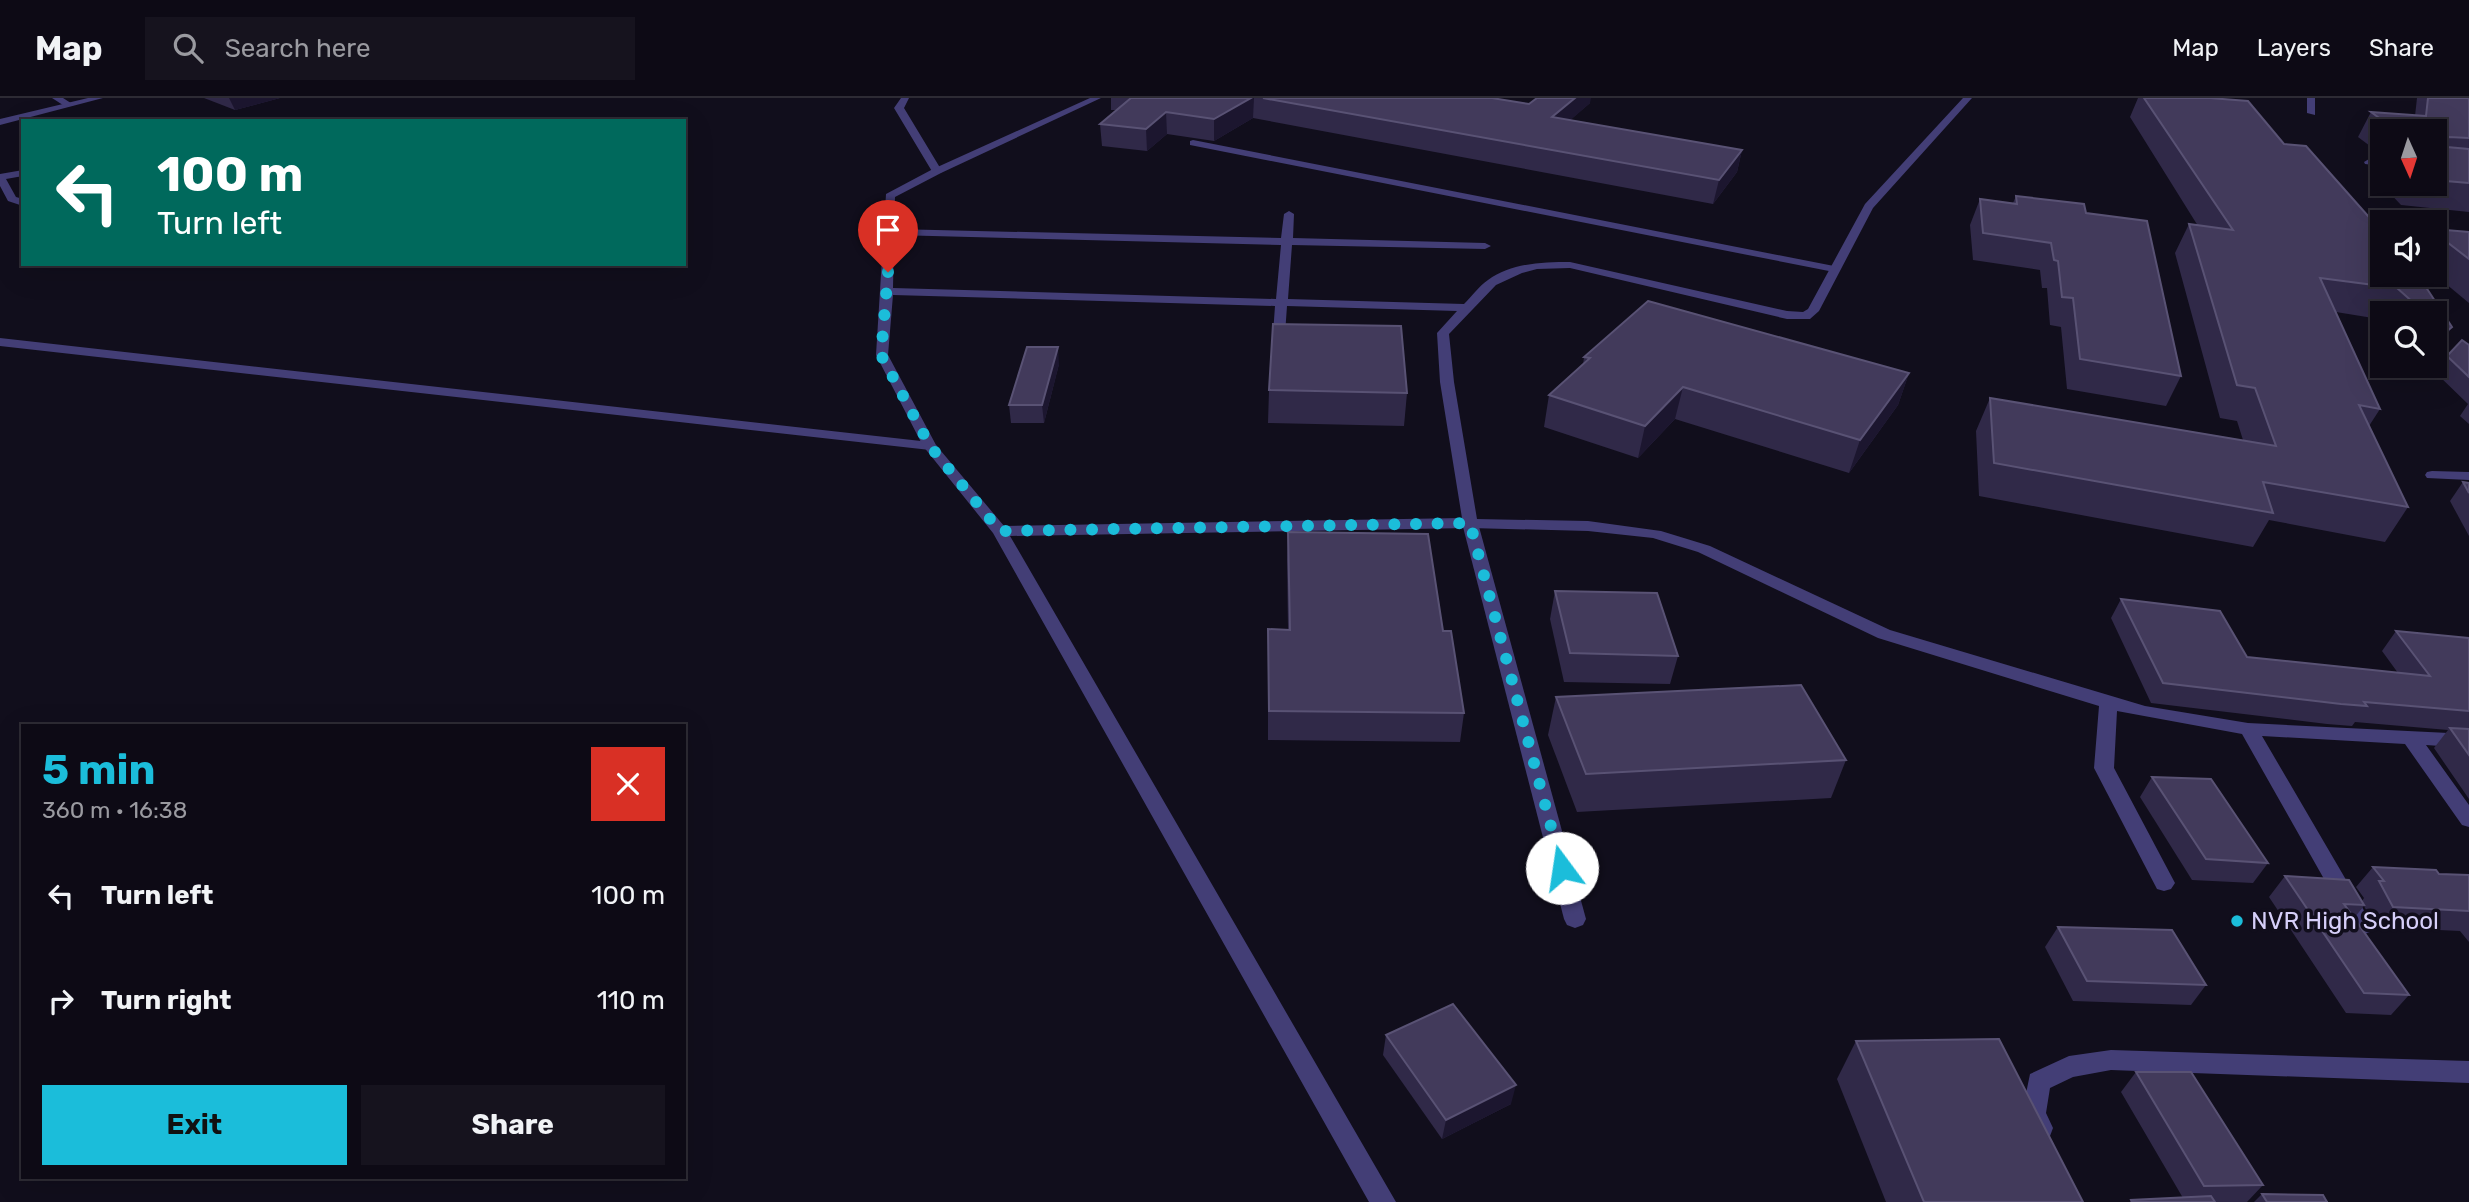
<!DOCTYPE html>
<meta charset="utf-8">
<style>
:root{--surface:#0d0a15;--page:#16131e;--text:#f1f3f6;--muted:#9a9aa0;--line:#2d2b34;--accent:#1bbdda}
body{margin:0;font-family:Rubik,sans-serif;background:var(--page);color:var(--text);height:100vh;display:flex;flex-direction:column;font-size:26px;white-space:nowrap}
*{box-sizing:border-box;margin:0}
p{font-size:23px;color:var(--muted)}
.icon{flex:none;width:38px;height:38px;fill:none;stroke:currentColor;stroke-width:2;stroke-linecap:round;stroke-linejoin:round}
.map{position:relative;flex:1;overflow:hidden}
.sheet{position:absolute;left:21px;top:626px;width:665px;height:455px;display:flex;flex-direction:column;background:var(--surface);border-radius:0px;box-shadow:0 7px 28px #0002,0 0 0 2px var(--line)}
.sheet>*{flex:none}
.guide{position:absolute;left:21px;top:21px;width:665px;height:147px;border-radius:0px;box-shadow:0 7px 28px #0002,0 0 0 2px var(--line);background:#00695c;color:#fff;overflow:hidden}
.needle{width:46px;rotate:177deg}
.tools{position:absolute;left:2370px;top:21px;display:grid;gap:14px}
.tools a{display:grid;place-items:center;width:77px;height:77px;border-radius:0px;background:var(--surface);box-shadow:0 7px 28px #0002,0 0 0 2px var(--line);font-size:35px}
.pin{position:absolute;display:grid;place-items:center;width:60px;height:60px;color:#fff;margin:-72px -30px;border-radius:50% 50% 50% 0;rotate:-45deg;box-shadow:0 0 7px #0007}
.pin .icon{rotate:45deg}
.me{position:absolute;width:77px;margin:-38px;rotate:346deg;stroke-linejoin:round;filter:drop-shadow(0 0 5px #0008)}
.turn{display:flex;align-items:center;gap:24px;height:147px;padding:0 21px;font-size:32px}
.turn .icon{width:91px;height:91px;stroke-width:2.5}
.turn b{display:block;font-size:49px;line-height:60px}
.round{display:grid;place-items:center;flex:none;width:74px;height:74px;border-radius:0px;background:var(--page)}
.head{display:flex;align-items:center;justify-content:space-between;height:119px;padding:0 21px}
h1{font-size:42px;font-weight:700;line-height:52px;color:var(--accent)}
.primary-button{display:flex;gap:14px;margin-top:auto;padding:14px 21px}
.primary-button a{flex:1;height:80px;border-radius:0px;background:var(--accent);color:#111;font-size:28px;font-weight:700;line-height:80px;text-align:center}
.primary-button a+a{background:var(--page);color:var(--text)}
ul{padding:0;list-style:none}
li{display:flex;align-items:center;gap:21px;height:105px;padding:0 21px}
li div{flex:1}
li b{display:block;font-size:26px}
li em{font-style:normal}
header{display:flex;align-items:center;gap:42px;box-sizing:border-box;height:98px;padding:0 35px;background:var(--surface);border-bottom:2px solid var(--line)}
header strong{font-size:33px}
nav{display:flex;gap:38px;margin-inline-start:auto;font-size:24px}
.search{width:490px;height:63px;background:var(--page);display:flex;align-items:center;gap:18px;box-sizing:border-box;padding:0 24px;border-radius:0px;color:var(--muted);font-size:26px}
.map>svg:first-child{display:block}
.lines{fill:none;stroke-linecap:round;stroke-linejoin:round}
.lane{fill:#433e76;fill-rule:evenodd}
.street{fill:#433e76;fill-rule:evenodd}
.wall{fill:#302948}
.shaded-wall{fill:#1c162f}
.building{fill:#423a5b;stroke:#595274;stroke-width:2}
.route{stroke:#1bbdda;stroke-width:12;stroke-dasharray:0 21.6}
.poi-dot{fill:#1bbdda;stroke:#110e1c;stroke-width:2.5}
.labels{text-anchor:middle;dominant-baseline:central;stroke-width:7;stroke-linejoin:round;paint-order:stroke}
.near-poi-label{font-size:24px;fill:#d6cff9;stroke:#110e1c;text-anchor:start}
</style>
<header>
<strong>Map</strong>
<div class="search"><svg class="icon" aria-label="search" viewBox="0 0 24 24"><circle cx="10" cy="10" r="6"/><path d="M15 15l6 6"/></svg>Search here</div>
<nav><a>Map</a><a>Layers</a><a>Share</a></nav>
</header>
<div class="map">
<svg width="2469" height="1104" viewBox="0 0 2469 1104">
<rect width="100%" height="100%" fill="#110e1c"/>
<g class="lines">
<!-- lane -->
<g class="lane">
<path d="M88,0H103L0,27V21Z"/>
<path d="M901,0H909L904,10L942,73L941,75H933L894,10Z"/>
<path d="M1193,42L1834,168L1840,171L1834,174L1190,47V43Z"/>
<path d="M23,72V78L6,81L16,99L23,101V108L8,103L0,88V76Z"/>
<path d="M0,240L930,344L937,348L930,352L0,248Z"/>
<path d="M1470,420L1478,425L1586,821L1583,827L1575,830L1567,827L1564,821L1462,425Z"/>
</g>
<!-- street -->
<g class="street">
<path d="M52,0H63L74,7L66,9Z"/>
<path d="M1090,0H1101L941,75L895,99L894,131L1281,140L1284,116L1289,113L1294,116L1293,140L1485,145L1491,148L1485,151L1292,147L1288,201L1464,206C1471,199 1479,188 1488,182C1511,165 1542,164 1570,164L1787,213L1803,214L1808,211L1865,106L1963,0H1972L1873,110L1819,213L1810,221H1787L1570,170L1537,171L1522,175L1496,187L1449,236L1454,284L1477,421L1588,423L1661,433L1710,448L1890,532L2145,608L2248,625L2469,636V650L2426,647L2469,707V729L2462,727L2405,646L2262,638L2373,828L2370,834L2362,837L2354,834L2242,636L2117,613L2114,670L2175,785L2171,791L2164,793L2157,791L2094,670L2099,608L1878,540L1698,454L1653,440L1588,433L1470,430L1010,438L1396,1104H1369L993,435L923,348L876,257L886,96L933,71ZM894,137L1281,147L1276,201L893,190ZM893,197L1275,208L1273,236L1279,240L1285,236L1287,208L1457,213L1437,235L1440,284L1462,420L1004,428L936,347L888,257Z"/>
<path d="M2307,0H2315V17L2307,15Z"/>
<path d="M2369,61L2382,62V68L2365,66L2364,64Z"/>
<path d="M2432,373L2469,374V382L2427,380L2425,377L2427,374Z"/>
<path d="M2111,952L2469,963V985L2111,972L2073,979L2050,990L2046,1015L2053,1030L2050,1038L2041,1041L2032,1038L2022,1015L2030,976L2069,958Z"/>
</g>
</g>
<!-- wall -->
<g class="wall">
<path d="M204,0H280L235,12Z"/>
<path d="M1111,0H1492L1529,6L1590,5L1570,22L1742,52L1737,74L1713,106L1253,20L1214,43L1167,36L1147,53L1102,48L1100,26L1117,12H1111Z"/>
<path d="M2138,0H2210L2284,46L2452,229L2434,258V215H2382V223L2379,221L2336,214L2380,311L2369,328L2408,409L2385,444L2269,422L2253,449L1979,398L1976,333L1990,300L2243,342L2237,323L2220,320L2175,155L2189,126L2198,128L2130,19Z"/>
<path d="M2417,0H2469V114L2401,107L2372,76L2382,60V86H2434V33H2382V57L2358,39L2371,14L2415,18Z"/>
<path d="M2016,98L2086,115L2181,278L2166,308L2067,291L2061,229L2050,227L2047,190H2042L2040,172L1973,162L1970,127L1980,101L2013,105Z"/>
<path d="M2434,131L2469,134V205L2434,176Z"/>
<path d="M2469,247V326L2460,318L2468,306L2436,275L2447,258Z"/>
<path d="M1584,259L1909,275L1898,307L1849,375L1675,321L1638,360L1544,329L1549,297L1583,267Z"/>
<path d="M1059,266L1044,325H1011L1009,307Z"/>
<path d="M1269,292L1407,295L1404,328L1268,325Z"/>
<path d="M2463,384L2469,385V438L2450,403Z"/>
<path d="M1288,434L1443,533L1464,615L1460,644L1268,642V531L1288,532L1287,462Z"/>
<path d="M1555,493L1678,558L1670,586L1564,584L1550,521Z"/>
<path d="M2121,501L2247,559L2398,575L2382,553L2396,533L2469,540V701L2434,650L2448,632L2355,624L2352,628L2327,626L2151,605L2111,520Z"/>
<path d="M1556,599L1846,662L1831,700L1577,714L1548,637Z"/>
<path d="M2152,679L2268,765L2253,785L2192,782L2140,699Z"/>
<path d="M2373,769L2439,776L2469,777V844L2460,833L2375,829L2364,808L2354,820L2409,897L2391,917L2346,915L2269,799L2285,778L2362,803L2364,800L2356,789Z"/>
<path d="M2058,829L2206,887L2191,907L2073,903L2045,849Z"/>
<path d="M1386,937L1511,1006L1442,1041L1383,957Z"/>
<path d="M1856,943L2083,1104H1886L1837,981Z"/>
<path d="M2136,974L2263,1087L2247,1104H2130L2131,1102L2183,1100L2121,994Z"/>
<path d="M2262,1096L2327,1104H2328H2254Z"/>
</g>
<!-- shaded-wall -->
<g class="shaded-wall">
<path d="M229,0H280L235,12Z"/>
<path d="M1251,0H1254L1253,20L1214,43V21Z"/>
<path d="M1575,0H1591L1590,5L1549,41L1552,19Z"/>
<path d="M1166,14L1167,36L1147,53L1146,31Z"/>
<path d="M1742,52L1737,74L1713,106L1719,82Z"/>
<path d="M2452,229L2434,258V252L2446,234Z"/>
<path d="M1058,249L1059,266L1044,325L1042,307Z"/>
<path d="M1909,275L1898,307L1849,375L1860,342Z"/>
<path d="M1683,289L1675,321L1638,360L1645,328Z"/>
<path d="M1516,987L1511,1006L1442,1041L1446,1022Z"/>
</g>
<!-- building -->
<g class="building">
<path d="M1131,0H1251L1214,21L1166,14L1146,31L1100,26Z"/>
<path d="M1263,0H1492L1529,6L1537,0H1575L1552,19L1742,52L1719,82Z"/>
<path d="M2144,0H2210L2248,3L2284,46L2306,48L2376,127L2382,128V177H2418L2452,229L2446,234L2434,224V215H2425L2397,190L2320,180L2380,311L2359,307L2408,409L2263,384L2273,415L1994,365L1990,300L2276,348L2255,290L2237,287L2189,126L2233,132Z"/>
<path d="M2428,0H2469V40L2449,39L2446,41L2447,49L2469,51V85L2434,82V33H2397L2371,14L2426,18Z"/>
<path d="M2016,98L2084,106L2086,115L2147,123L2181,278L2080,261L2073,200L2062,199L2058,163L2054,162L2051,145L1983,135L1980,101L2017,106Z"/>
<path d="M2434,131L2469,134V161L2434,134Z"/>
<path d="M1648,203L1909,275L1860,342L1683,289L1645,328L1549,297L1590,260L1584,259Z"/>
<path d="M1273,226L1401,228L1407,295L1269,292Z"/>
<path d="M2462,242L2469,247V279L2447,258Z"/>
<path d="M1027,249H1058L1042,307H1009Z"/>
<path d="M2463,384L2469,385V395Z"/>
<path d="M1288,434L1428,436L1443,533H1451L1464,615L1269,613L1268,531L1290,532Z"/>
<path d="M1555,493L1657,495L1678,558L1570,555Z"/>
<path d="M2121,501L2220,513L2247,559L2430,578L2396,533L2469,540V613L2364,604L2367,608L2341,606L2163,585Z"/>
<path d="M1801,587L1846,662L1586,676L1556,599Z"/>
<path d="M2450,630L2469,631V657Z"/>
<path d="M2152,679L2211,681L2268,765L2206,761Z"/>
<path d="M2373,769L2436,772L2439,776L2469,777V813L2393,809L2379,783H2384Z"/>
<path d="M2285,778L2349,782L2364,807L2344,806L2409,897L2364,895Z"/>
<path d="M2058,829L2172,832L2206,887L2087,883Z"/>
<path d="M1453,906L1516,987L1446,1022L1386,937Z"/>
<path d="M1999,941L2083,1104H1924L1856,943Z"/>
<path d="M2136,974H2191L2263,1087L2204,1088Z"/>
<path d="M2262,1096L2323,1097L2327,1104H2328H2267Z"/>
<path d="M2211,1098L2215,1104H2132L2131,1102Z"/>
</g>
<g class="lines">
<!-- route -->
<path class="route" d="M888,174L881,257L930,348L1000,433L1470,425L1562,770"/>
</g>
<!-- markers -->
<circle class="poi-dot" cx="2237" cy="823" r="7"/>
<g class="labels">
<!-- near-poi labels -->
<g class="near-poi-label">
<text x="2251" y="823">NVR High School</text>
</g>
</g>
</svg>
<div class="tools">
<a><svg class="needle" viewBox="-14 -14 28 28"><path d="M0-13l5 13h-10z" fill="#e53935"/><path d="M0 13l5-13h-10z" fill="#9a9aa0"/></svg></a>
<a><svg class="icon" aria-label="sound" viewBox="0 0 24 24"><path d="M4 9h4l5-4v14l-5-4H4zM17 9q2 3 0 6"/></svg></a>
<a><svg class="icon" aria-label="search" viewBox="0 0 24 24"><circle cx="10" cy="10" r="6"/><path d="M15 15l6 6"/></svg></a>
</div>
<div class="pin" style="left:888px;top:174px;background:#d93025"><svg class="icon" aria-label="arrive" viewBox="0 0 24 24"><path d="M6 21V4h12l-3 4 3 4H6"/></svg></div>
<svg class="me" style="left:1562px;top:770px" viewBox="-20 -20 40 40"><circle r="19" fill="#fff"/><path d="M0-13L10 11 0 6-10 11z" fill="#1bbdda"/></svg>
<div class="guide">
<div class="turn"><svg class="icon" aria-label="left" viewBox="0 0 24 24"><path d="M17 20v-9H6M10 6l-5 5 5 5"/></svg><div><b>100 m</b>Turn left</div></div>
</div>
<section class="sheet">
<div class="head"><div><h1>5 min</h1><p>360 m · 16:38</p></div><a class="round" style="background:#d93025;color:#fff"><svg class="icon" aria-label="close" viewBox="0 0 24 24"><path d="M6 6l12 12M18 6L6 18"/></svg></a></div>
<ul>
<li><svg class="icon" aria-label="left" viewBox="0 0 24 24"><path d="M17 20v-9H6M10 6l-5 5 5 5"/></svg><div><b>Turn left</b></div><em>100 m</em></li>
<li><svg class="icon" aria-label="right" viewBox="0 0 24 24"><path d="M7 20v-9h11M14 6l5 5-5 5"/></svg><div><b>Turn right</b></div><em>110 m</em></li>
</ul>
<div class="primary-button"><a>Exit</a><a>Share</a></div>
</section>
</div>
